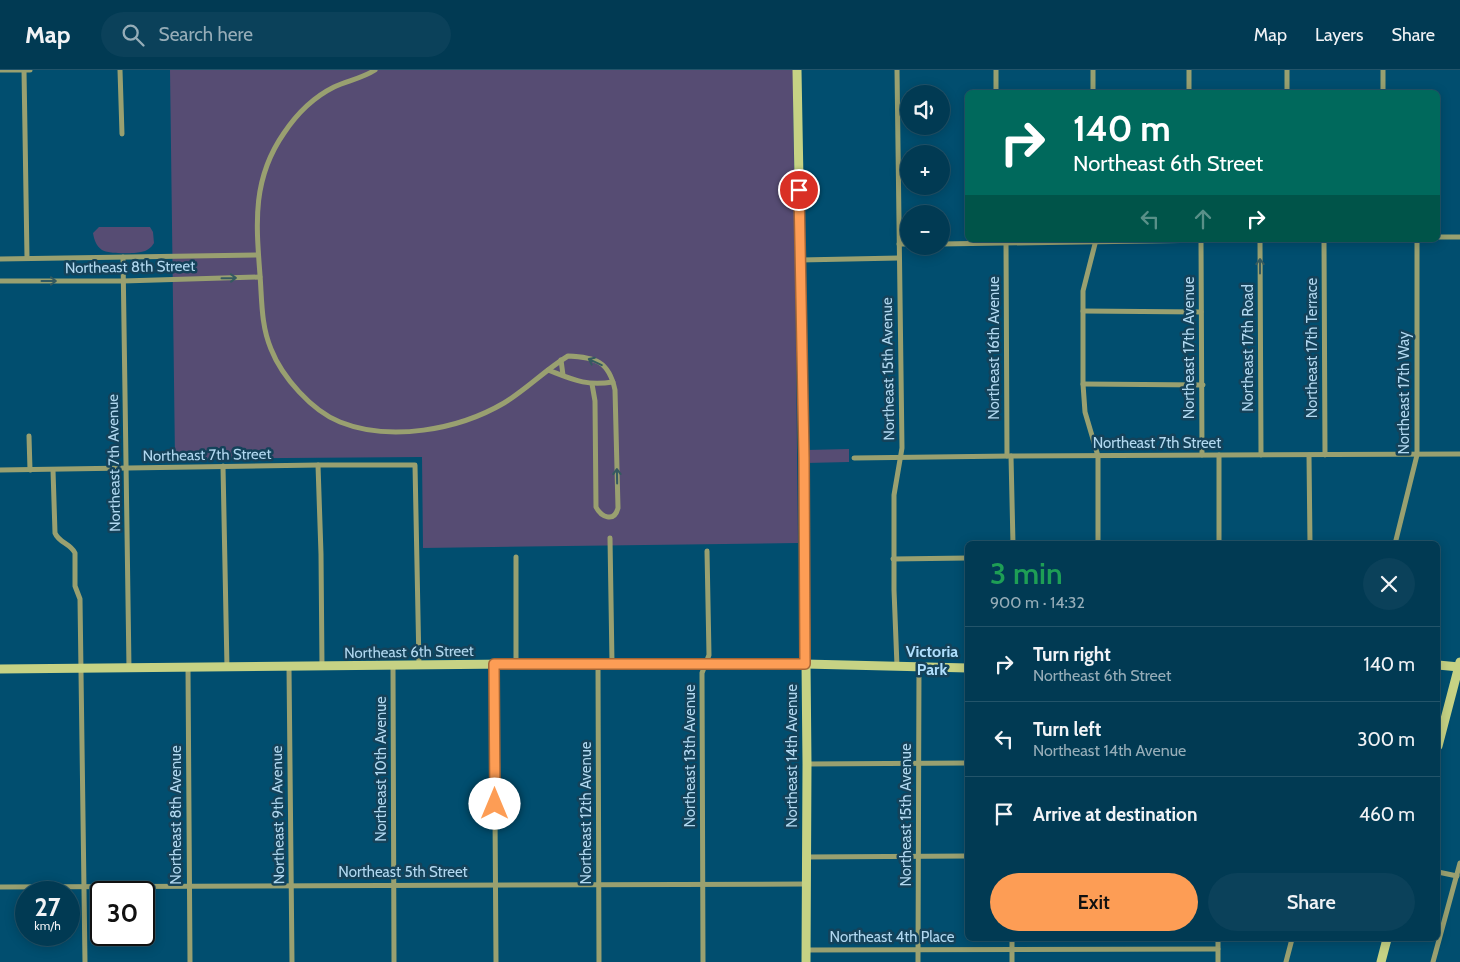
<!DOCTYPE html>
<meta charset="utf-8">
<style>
:root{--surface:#013a53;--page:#0b415a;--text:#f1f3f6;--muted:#96adb8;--line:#23546a;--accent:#fd9d55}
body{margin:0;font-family:Cabin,sans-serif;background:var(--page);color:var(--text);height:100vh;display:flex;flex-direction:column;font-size:19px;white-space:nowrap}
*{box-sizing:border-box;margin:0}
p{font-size:16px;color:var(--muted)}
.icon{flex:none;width:28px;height:28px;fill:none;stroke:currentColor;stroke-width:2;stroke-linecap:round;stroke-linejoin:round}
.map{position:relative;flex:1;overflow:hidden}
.side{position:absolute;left:965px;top:471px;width:475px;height:400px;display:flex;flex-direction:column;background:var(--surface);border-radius:8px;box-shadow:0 2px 12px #0003,0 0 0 1px var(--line)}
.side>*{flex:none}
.top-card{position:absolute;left:965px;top:20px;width:475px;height:152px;border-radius:8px;box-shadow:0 2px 12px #0003,0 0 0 1px var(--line);background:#00695c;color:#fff;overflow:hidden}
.tools{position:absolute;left:900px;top:15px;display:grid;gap:10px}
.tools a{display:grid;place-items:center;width:50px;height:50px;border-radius:50%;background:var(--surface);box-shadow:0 2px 12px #0003,0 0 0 1px var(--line);font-size:25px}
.speed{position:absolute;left:15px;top:811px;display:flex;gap:10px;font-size:25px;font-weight:700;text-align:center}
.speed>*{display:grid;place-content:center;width:65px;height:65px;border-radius:50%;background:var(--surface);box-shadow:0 2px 12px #0003,0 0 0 1px var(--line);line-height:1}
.speed small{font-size:12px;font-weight:400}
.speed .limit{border:2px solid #111;border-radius:8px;background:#fff;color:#111}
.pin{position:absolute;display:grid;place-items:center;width:42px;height:42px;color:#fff;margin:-21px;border:2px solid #fff;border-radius:50%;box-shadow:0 1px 5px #0007}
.me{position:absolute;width:55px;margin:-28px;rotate:0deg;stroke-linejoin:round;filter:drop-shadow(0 0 4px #0008)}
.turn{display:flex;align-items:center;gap:18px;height:105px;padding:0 25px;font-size:22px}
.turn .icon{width:65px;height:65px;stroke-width:2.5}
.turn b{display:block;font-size:35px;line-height:42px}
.lanes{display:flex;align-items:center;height:48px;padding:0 25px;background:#0003;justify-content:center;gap:25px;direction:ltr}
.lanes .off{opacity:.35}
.round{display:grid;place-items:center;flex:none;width:52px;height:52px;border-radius:26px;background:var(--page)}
.head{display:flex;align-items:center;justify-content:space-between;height:85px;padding:0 25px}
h1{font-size:30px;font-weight:600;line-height:38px;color:#1e9e55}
.cta{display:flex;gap:10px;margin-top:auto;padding:10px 25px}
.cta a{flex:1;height:58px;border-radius:30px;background:var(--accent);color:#111;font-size:20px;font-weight:600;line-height:58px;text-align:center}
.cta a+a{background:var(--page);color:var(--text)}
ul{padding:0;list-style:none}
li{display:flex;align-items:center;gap:15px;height:75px;padding:0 25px;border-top:1px solid var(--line)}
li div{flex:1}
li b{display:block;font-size:19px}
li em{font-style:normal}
header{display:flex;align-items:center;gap:30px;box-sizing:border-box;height:70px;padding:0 25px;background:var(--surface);border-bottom:1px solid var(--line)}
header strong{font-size:24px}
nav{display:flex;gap:28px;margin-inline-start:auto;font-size:18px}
.search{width:350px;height:45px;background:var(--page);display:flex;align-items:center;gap:12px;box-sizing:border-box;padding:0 18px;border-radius:28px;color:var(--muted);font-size:19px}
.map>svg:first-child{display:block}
.green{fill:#564c73}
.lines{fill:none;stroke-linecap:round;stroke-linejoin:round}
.street{stroke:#99a070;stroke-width:5}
.secondary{stroke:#c6d284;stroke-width:9}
.oneway{stroke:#355a60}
.route-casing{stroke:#a46637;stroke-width:12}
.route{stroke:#fd9d55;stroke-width:9}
.labels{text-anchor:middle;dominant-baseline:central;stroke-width:5;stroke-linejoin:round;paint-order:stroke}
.street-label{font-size:15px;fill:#b1d8f0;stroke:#14425a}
.neighbourhood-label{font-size:16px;font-weight:bold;fill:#afdefc;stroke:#14425a}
</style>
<header>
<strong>Map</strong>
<div class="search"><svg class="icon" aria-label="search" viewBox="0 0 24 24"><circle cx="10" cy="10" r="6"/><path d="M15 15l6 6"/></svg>Search here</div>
<nav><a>Map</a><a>Layers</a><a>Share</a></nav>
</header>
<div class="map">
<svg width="1460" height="892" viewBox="0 0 1460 892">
<rect width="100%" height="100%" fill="#014e6f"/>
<!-- green -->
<g class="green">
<path d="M170,0H793L798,473L423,478L422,387L175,389Z"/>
<path d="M99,157H150L153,162L154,173C151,178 147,181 141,182C133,184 108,184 102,180C96,176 94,169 93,163Z"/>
<path d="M849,379V392L806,393V380Z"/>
</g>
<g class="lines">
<!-- street -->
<g class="street">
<path d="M0,0H30"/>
<path d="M24,0L27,187"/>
<path d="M120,0L122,64"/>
<path d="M375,0C363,8 347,11 334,17C314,27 296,45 284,63C252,109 256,153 260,205C262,231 261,255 271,279C282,307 312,341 340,352C390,372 458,360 504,333C527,319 545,300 568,286C595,287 609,291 615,320L618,438C614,453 601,447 596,437L595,331L592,314"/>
<path d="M996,0V22"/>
<path d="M1093,0V22"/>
<path d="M1189,0V22"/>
<path d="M1287,0V22"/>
<path d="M1383,0V22"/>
<path d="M1438,167H1460"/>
<path d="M1096,170L1083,221V314L1085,342L1098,386V474"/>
<path d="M1201,170L1202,385"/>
<path d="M1260,170L1261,385"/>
<path d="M1324,170L1325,385"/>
<path d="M1006,172L1007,386"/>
<path d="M899,174H909"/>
<path d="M941,174L1213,170"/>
<path d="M123,187L129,598"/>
<path d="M0,189L258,185"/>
<path d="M800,190L899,188"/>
<path d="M0,211H123L260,207"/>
<path d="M1083,241L1201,242"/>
<path d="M561,290L563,305"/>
<path d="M548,300C574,310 585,316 613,312"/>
<path d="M1083,314L1203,315"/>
<path d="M29,366L30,400"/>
<path d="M1219,385V474"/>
<path d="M1309,385L1310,474"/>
<path d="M1011,386L1013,474"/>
<path d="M854,388L1011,386L1460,384"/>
<path d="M318,395L321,484L322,596"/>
<path d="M223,396L227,598"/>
<path d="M0,400L318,395H415L419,595"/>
<path d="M53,400L55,463C59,473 70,473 75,483V516L80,529L85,892"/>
<path d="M610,468L612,593"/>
<path d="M1395,474L1417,385V170"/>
<path d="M516,487V594"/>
<path d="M893,489L968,488"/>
<path d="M598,594L599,892"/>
<path d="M494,595L496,892"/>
<path d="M393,596L394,892"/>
<path d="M897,596L894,520V425L902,378L897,0"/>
<path d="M289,597L292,892"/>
<path d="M188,598L190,892"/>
<path d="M807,694L968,693"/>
<path d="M806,787L968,786"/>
<path d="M1438,802L1457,806"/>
<path d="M0,817L805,814"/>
<path d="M1012,869V892"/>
<path d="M806,880L1218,879"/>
<path d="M703,892L702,603L709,585L707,481"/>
<path d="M918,892L919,597"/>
<path d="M1218,892V869"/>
<path d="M1286,892L1292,869"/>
<path d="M1433,892L1460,793"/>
</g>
<!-- secondary -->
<g class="secondary">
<path d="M797,0L804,387L807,694L806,892"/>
<path d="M1438,595L1459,597"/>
<path d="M0,599L612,593L805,594L968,598"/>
<path d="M1438,676L1460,592"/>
<path d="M1381,892L1387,869"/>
</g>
</g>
<!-- one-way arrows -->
<defs><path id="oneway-shaft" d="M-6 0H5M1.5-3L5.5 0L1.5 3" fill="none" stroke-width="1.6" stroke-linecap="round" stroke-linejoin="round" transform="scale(1.25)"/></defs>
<g class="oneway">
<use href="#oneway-shaft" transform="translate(1260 196) rotate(-90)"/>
<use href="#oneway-shaft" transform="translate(229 208) rotate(-1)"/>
<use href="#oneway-shaft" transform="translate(49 211)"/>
<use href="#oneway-shaft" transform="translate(595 292) rotate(-155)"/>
<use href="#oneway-shaft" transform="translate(617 406) rotate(-91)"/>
</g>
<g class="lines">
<!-- route casing -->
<g class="route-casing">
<path id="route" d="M495,734L494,594H805L804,387L799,120"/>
</g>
<!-- route -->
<use href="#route" class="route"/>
</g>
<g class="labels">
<!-- street labels -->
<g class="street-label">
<text transform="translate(130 197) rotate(-1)">Northeast 8th Street</text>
<text transform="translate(994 278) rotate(-90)">Northeast 16th Avenue</text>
<text transform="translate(1189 278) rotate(-90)">Northeast 17th Avenue</text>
<text transform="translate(1248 278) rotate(-90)">Northeast 17th Road</text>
<text transform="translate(1312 278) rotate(-90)">Northeast 17th Terrace</text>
<text transform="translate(888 299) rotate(-91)">Northeast 15th Avenue</text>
<text transform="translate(1404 323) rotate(-90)">Northeast 17th Way</text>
<text x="1157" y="373">Northeast 7th Street</text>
<text transform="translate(207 385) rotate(-1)">Northeast 7th Street</text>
<text transform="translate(114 393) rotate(-91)">Northeast 7th Avenue</text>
<text transform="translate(409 582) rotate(-1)">Northeast 6th Street</text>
<text transform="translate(690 686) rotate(-90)">Northeast 13th Avenue</text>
<text transform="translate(792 686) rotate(-90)">Northeast 14th Avenue</text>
<text transform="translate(381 699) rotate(-90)">Northeast 10th Avenue</text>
<text transform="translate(586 743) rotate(-90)">Northeast 12th Avenue</text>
<text transform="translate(176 745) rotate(-90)">Northeast 8th Avenue</text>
<text transform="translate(278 745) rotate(-91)">Northeast 9th Avenue</text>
<text transform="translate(906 745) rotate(-90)">Northeast 15th Avenue</text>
<text x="403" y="802">Northeast 5th Street</text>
<text x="892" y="867">Northeast 4th Place</text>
</g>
<!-- neighbourhood labels -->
<g class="neighbourhood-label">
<text x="932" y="581">Victoria<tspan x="932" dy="18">Park</tspan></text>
</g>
</g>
</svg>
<div class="tools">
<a><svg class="icon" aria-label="sound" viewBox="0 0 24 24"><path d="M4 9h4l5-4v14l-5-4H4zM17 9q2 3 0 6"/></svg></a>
<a>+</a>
<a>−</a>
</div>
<div class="speed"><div>27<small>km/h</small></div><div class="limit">30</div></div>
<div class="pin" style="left:799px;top:120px;background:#d93025"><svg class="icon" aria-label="arrive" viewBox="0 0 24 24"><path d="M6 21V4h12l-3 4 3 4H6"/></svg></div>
<svg class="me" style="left:495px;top:734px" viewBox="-20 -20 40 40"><circle r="19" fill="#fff"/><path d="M0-13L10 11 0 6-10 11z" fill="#fd9d55"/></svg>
<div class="top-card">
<div class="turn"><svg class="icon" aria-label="right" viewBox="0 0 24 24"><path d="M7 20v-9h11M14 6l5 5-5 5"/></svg><div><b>140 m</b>Northeast 6th Street</div></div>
<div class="lanes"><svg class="icon off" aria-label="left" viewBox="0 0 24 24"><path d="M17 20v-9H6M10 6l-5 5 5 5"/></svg><svg class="icon off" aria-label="ahead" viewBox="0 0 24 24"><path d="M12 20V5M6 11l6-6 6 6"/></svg><svg class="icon" aria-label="right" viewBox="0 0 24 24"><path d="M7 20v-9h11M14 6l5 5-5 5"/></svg></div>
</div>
<section class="side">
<div class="head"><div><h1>3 min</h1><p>900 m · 14:32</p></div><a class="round"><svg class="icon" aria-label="close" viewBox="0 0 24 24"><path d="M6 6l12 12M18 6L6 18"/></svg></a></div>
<ul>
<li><svg class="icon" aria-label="right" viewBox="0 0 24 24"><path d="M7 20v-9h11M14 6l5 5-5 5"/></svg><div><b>Turn right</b><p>Northeast 6th Street</p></div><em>140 m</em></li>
<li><svg class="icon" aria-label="left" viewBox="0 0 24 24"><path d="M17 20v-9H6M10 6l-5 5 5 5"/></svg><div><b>Turn left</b><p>Northeast 14th Avenue</p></div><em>300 m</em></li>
<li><svg class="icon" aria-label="arrive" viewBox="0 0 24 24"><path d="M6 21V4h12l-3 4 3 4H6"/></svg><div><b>Arrive at destination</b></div><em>460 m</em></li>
</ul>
<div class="cta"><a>Exit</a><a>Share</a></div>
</section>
</div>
